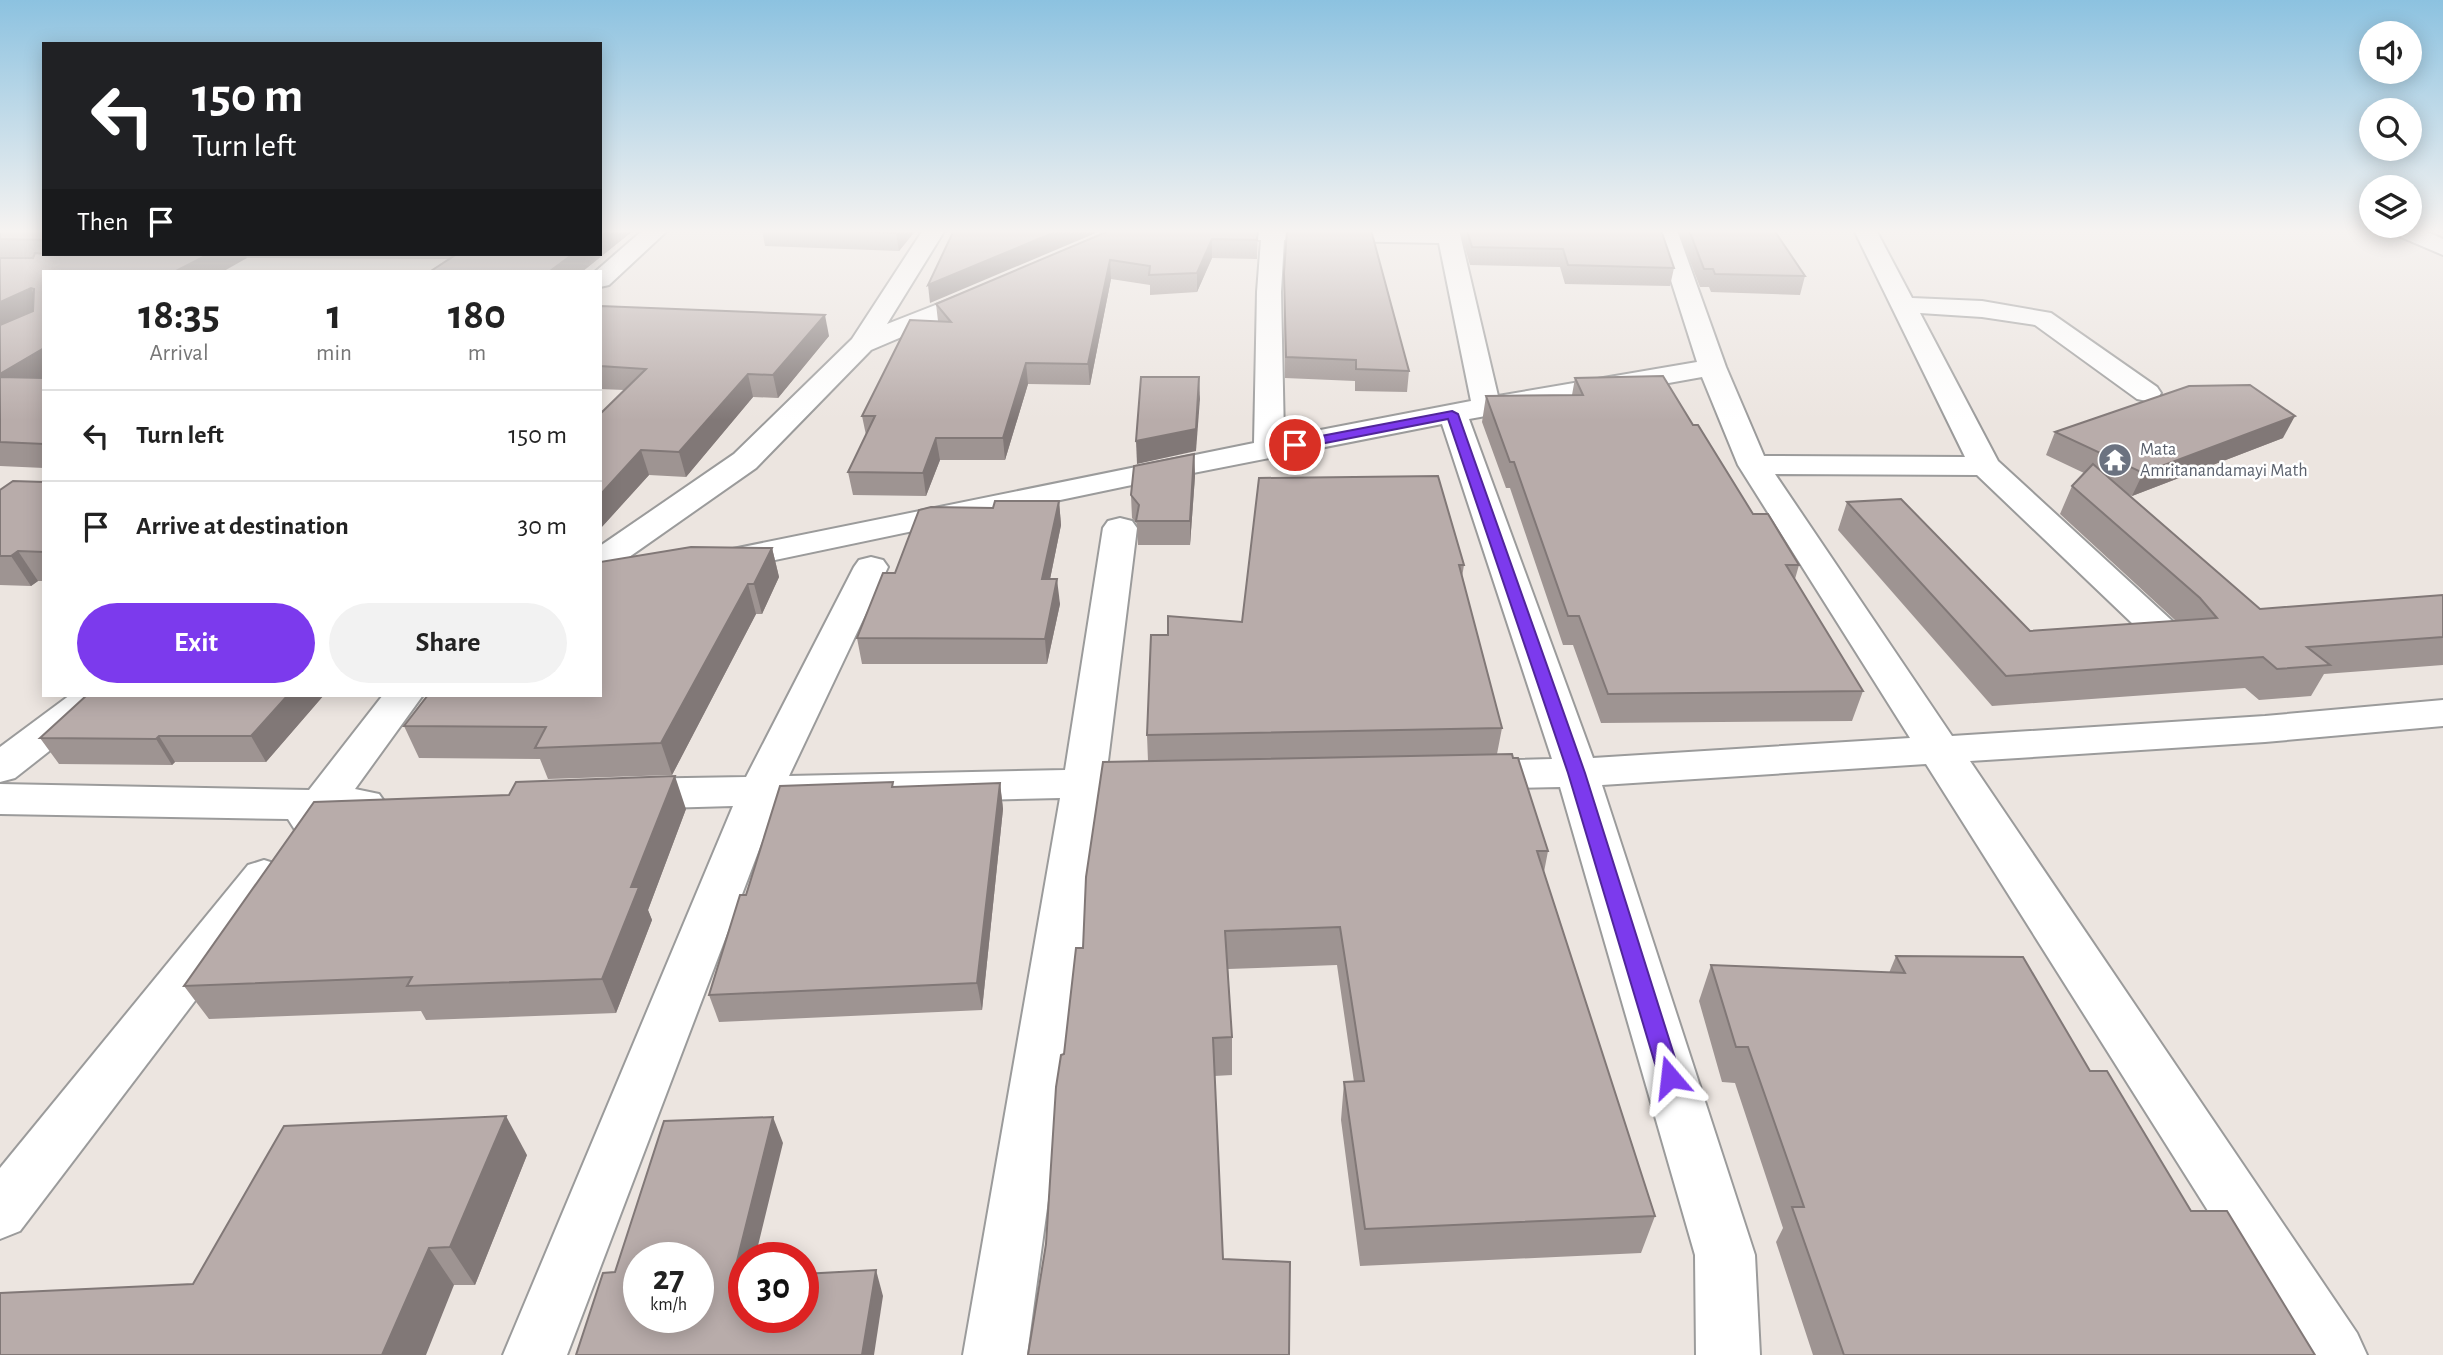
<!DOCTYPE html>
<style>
:root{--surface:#fff;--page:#f2f2f2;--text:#222;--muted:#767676;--line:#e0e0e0;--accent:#7c3aed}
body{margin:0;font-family:"Alegreya Sans",sans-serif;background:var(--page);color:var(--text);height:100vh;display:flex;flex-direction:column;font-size:26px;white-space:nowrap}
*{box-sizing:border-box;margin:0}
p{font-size:23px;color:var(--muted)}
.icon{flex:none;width:38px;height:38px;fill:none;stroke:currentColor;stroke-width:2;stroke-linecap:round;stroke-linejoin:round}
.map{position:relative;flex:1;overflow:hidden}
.sheet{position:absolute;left:42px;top:270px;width:560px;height:427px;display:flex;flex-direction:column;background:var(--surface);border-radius:0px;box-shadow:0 4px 18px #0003}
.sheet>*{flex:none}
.banner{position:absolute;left:42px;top:42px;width:560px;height:214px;border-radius:0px;box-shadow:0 4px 18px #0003;background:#202124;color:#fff;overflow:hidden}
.tools{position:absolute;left:2359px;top:21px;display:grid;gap:14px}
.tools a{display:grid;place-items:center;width:63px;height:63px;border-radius:50%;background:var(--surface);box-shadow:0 4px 18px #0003;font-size:35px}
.speed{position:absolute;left:623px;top:1242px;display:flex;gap:14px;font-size:35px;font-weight:700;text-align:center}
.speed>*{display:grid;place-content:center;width:91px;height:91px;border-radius:50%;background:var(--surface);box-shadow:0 4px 18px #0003;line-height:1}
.speed small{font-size:18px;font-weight:400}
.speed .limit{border:10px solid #d22;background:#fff;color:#111}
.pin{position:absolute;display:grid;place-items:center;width:60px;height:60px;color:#fff;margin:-30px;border:4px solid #fff;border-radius:50%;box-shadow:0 2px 7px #0007}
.me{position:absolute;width:77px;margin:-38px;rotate:343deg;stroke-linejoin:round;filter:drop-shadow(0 0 5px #0008)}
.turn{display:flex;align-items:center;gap:24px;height:147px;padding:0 35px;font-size:32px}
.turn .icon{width:91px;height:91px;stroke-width:2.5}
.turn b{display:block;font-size:49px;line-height:60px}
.then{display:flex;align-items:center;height:66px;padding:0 35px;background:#0003;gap:14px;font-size:26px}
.eta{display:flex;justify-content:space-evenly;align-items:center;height:119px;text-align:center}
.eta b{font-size:42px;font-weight:700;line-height:49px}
.cta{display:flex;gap:14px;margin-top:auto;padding:14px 35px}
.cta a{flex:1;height:80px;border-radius:42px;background:var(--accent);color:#fff;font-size:28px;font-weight:700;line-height:80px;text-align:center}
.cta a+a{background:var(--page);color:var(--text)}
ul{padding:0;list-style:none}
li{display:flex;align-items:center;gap:21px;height:91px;padding:0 35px;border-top:2px solid var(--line)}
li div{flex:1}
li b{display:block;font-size:26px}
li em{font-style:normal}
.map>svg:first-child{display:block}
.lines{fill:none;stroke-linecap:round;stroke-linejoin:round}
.minor-casing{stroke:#9b9b9b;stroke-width:4}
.minor{fill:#fff;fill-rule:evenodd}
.wall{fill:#9e9492}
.shaded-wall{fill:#817877}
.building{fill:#b8acaa;stroke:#817877;stroke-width:2;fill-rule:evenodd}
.route{fill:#7c3aed;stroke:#51269a;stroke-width:2}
.labels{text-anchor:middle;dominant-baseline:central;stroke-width:5;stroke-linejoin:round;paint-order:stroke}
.far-worship-label{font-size:18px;fill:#5b616d;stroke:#fff;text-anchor:start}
</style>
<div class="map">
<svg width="2443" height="1355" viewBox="0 0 2443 1355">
<rect width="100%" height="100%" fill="#ece5e0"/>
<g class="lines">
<!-- minor casing -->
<g class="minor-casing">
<g id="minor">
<path d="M643,230H668L609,285L600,287V271H596Z"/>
<path d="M923,230H945L887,324L984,286L993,288L996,293L993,298L871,350L756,468L612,569L600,572V546L734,454L852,339Z"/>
<path d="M1196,230H1459L1498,396L1697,362L1655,230H1677L1726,367L1764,456L1965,457L1854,230H1876L1912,298L1982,301L2051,313L2157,387L2161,393L2157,399L2147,401L2137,399L2035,325L1982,317L1920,313L1998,461L2182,630L2188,638L2182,646L2169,649L2156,646L1977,475L1775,474L1952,736L2265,716L2443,700V726L2265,742L1970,761L2357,1333L2367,1355H2299L1926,764L1602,785L1755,1255L1760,1355H1696L1695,1255L1560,787L1471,789L1456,785L1450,775L1456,765L1471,761L1552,759L1442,424L1127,486L723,571L711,568L706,561L711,554L723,551L1254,443L1257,292L1261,240L1206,239L1198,237ZM1284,240L1439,243L1471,401L1284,437L1281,292ZM1702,377L1738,465L1910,738L1593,758L1469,419Z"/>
<path d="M2393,230H2423L2443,239V255L2396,235Z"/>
<path d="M1120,518L1132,521L1137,528L1107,769L1152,768L1167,772L1173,782L1167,792L1152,796L1103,797L1027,1355H963L1060,798L776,805L567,1355H503L733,806L627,809L612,804L606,794L612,784L627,779L746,777L854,567L859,560L871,557L883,560L888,567L789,776L1065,770L1103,528L1108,521Z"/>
<path d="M70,695H115L109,704L15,778L0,782V747Z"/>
<path d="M383,695H423L355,789L379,794L386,804L379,814L364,819L333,820C322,835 312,835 295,830L288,819L0,814V784L309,790Z"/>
<path d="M264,860L280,865L287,877L280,889L20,1231L0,1239V1168L248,865Z"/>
</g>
</g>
<!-- minor -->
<use href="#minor" class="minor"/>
</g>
<!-- wall -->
<g class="wall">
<path d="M0,230H44V254H600V230H634L583,271H430L448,259L247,258L44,271V468L0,466Z"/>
<path d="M762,230H916L899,251L765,246Z"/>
<path d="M1111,230H1258L1257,259L1212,258L1197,292L1150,295V285L1111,279L1090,385L1028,384L1005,460H940L926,496L853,495L848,472L866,435L862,416L938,321L936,304Z"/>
<path d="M1287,230H1373L1372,236L1409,371L1407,392L1355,391V381L1285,378L1284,292Z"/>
<path d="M1460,230H1661L1674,268L1670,286L1565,284L1560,267L1470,265Z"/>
<path d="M1678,230H1774L1805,276L1800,295L1711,292L1709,287H1700Z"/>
<path d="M600,306L829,336L778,398L753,397L686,477L649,475L600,529V414L624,390L600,389Z"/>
<path d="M1575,378L1693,425L1753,514L1799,565L1795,579L1863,691L1852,721L1601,723L1573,645H1563L1510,488H1506L1482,422L1486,396L1572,395Z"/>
<path d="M2055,432L2283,438L2132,496L2126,493L2260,609L2443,595V665L2324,674L2311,696L2259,700L2245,688L1992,706L1838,530L1847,502L2030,631L2176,621L2060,514L2072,486L2084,473L2046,455Z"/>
<path d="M1194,454L1195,476L1190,545H1138L1137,524L1132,518L1131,495Z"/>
<path d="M1259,478L1464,565L1462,577L1502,728L1497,754L1548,851L1544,872L1655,1216L1641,1253L1360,1266L1341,1120L1344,1082H1354L1337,965L1228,969L1232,1037V1075L1214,1076L1223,1259L1046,1244L1064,1054L1083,948L1148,761L1147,735L1168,635L1242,622Z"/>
<path d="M44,482V581H38L31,586L0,585V490Z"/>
<path d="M1059,501L1061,525L1050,579L1060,604L1047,664H862L857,638L895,573L993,508Z"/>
<path d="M772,548L779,577L762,614H756L672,775L548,779L540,759L419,758L404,726Z"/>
<path d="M324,695L266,762H175L172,765L59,764L40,738Z"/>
<path d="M1000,783L1003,809L982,1010L719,1022L709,995L746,895L894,787Z"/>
<path d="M686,809L648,910L652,920L616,1013L426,1020L421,1011L209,1019L184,986Z"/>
<path d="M1896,956L2090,1071L2191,1211L2315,1355H1813L1776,1242L1783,1228L1735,1083L1722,1082L1699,1001L1711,965L1889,973Z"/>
<path d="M527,1155L475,1285H454L193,1284Z"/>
</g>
<!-- shaded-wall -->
<g class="shaded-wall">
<path d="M603,230H634L583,271H550L573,254H600V233Z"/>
<path d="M898,230H916L899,251L896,233Z"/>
<path d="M1060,230H1103L930,303L928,285Z"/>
<path d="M1212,239V258L1197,292V273Z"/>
<path d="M209,254H245L247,258L224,271H176Z"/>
<path d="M1110,260L1111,279L1090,385L1088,364Z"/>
<path d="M31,288L43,310L0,329V302Z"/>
<path d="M825,315L829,336L778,398L773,375Z"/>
<path d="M44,348V379L0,385V374Z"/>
<path d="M1026,363L1028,384L1005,460L1003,438Z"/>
<path d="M748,374L753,397L686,477L679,452Z"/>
<path d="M1199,377L1200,399L1196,451L1137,464L1136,441Z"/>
<path d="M2295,416L2283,438L2132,496L2143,473Z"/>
<path d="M936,438L940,460L926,496L923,473Z"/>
<path d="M641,450L649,475L600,529V495Z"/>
<path d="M1194,454L1195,476L1190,545V521Z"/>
<path d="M1059,501L1061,525L1045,604L1042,579Z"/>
<path d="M772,548L779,577L762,614L754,584Z"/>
<path d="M18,551L38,581L31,586L11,556Z"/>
<path d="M1057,579L1060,604L1047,664L1045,639Z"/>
<path d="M748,584L756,614L672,775L661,743Z"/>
<path d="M288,695H324L266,762L251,736Z"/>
<path d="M159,736L175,762L172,765L156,739Z"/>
<path d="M675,776L686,809L648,910L652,920L616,1013L602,979L631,887Z"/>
<path d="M1000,783L1003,809L982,1010L977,983Z"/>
<path d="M506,1116L527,1155L475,1285L450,1247Z"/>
<path d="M773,1117L783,1143L755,1258H744V1302L733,1277Z"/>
<path d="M429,1248L454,1285L426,1355H382Z"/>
<path d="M876,1270L883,1296L874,1355H862Z"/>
</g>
<!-- building -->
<g class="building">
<path d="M0,230H44V240L0,239Z"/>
<path d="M835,230H898L896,233Z"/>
<path d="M954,230H1060L928,285Z"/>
<path d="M1111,230H1258L1257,240L1212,239L1197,273L1149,275L1150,266L1110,260L1088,364L1026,363L1003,438H936L923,473L848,472L875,416H862L910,320L951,322L936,304Z"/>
<path d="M1287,230H1371L1409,371L1356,369V360L1286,357L1284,273Z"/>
<path d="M1467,230H1661L1674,268L1568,265L1563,249L1472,247Z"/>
<path d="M1689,230H1774L1805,276L1715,274L1713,269H1704Z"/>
<path d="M35,253L44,254H209L176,271H44V348L0,374V325L33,311L34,289L31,288L0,302V258H33Z"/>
<path d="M457,254H573L550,271H431Z"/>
<path d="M600,306L825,315L773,375L748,374L679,452L641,450L600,495V414L646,369L600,366Z"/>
<path d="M1663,376L1693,425H1698L1753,514H1768L1799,565H1786L1863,691L1608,694L1579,616H1568L1514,462H1510L1486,396L1583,395L1575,378Z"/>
<path d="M0,377L44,378V444L0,442Z"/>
<path d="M1141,377H1199L1196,429L1136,441Z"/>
<path d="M2250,385L2295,416L2143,473L2055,432L2189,386Z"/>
<path d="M1194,454L1190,521H1136L1139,505L1131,495L1134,466Z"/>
<path d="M2093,464L2260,609L2443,595V637L2307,647L2330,665L2277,669L2263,657L2006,676L1847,502L1901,499L2030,631L2217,618L2200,598L2072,486Z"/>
<path d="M1438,476L1464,565H1459L1502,728L1147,735L1151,635H1168V616L1242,622L1259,478Z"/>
<path d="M13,481L44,482V552L18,551L11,556H0V490Z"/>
<path d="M995,501H1059L1042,579H1057L1045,639L857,638L883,573H895L919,510L931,507L993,508Z"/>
<path d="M691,547L772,548L754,584H748L661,743L535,748L546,727L404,726L428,695H600V562Z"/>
<path d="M87,695H288L251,736H159L156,739L40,738Z"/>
<path d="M1512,754L1513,758H1518L1548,851H1537L1655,1216L1365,1229L1344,1082L1364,1081L1340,927L1225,931L1232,1037L1213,1038L1223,1259L1290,1262L1289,1355H1028L1046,1244L1056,1087L1061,1055L1064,1054L1076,948H1083L1086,877L1103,762Z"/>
<path d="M675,776L631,887H639L602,979L407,986L412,977L184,986L314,802L509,795L516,782Z"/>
<path d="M893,782L892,787L1000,783L977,983L709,995L740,895H746L780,786Z"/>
<path d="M1896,956L2023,957L2090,1071H2107L2191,1211H2227L2315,1355H1844L1792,1207H1804L1748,1047H1736L1711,965L1905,973Z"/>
<path d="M506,1116L450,1247L429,1248L382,1355H0V1293L193,1284L284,1126Z"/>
<path d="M773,1117L733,1277H744V1318H803V1274L876,1270L862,1355H576L603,1273L615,1272L664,1121ZM639,1258H698V1318H639Z"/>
</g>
<!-- sky -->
<linearGradient id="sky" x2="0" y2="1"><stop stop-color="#8cc2e0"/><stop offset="0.55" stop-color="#f6f3f1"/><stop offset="1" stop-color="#f6f3f1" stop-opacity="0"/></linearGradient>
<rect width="2443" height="420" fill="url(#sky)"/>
<!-- route -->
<path class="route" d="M1452,411L1458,414L1585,773L1681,1077L1678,1084L1670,1086L1663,1084L1659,1077L1568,773L1448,419L1295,449L1289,445L1295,441Z"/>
<!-- icons -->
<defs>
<g id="temple-disc" transform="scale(1.75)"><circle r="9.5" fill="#6b7280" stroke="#fff"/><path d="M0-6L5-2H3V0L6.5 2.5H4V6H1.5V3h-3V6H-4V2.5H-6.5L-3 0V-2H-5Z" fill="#fff"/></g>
</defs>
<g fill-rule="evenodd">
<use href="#temple-disc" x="2115" y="460"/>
</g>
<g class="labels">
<!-- far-worship labels -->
<g class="far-worship-label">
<text x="2140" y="450">Mata<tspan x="2140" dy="21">Amritanandamayi Math</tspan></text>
</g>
</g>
</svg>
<div class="tools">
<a><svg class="icon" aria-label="sound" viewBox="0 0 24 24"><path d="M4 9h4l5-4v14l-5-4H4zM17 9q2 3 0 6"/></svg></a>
<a><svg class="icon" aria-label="search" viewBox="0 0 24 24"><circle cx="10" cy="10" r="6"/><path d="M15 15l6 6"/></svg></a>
<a><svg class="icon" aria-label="layers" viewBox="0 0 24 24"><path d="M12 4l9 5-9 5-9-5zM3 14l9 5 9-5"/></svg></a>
</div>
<div class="speed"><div>27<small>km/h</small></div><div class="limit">30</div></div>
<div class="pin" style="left:1295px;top:445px;background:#d93025"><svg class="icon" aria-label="arrive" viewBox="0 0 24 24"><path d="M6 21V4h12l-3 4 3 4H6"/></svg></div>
<svg class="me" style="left:1670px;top:1077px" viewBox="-20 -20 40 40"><path d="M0-17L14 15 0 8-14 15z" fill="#7c3aed" stroke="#fff" stroke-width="4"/></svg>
<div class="banner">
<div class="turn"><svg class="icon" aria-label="left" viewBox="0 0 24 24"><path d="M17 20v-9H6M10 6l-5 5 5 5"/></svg><div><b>150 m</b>Turn left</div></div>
<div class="then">Then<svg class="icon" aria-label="arrive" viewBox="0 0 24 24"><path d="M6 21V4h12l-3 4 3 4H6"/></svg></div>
</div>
<section class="sheet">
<div class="eta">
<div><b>18:35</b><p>Arrival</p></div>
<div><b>1</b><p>min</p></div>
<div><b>180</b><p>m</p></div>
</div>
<ul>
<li><svg class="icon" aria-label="left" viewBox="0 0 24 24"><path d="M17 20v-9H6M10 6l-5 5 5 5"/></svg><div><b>Turn left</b></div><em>150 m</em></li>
<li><svg class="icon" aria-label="arrive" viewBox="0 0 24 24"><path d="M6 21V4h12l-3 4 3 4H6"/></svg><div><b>Arrive at destination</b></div><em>30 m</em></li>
</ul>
<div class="cta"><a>Exit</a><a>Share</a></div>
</section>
</div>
